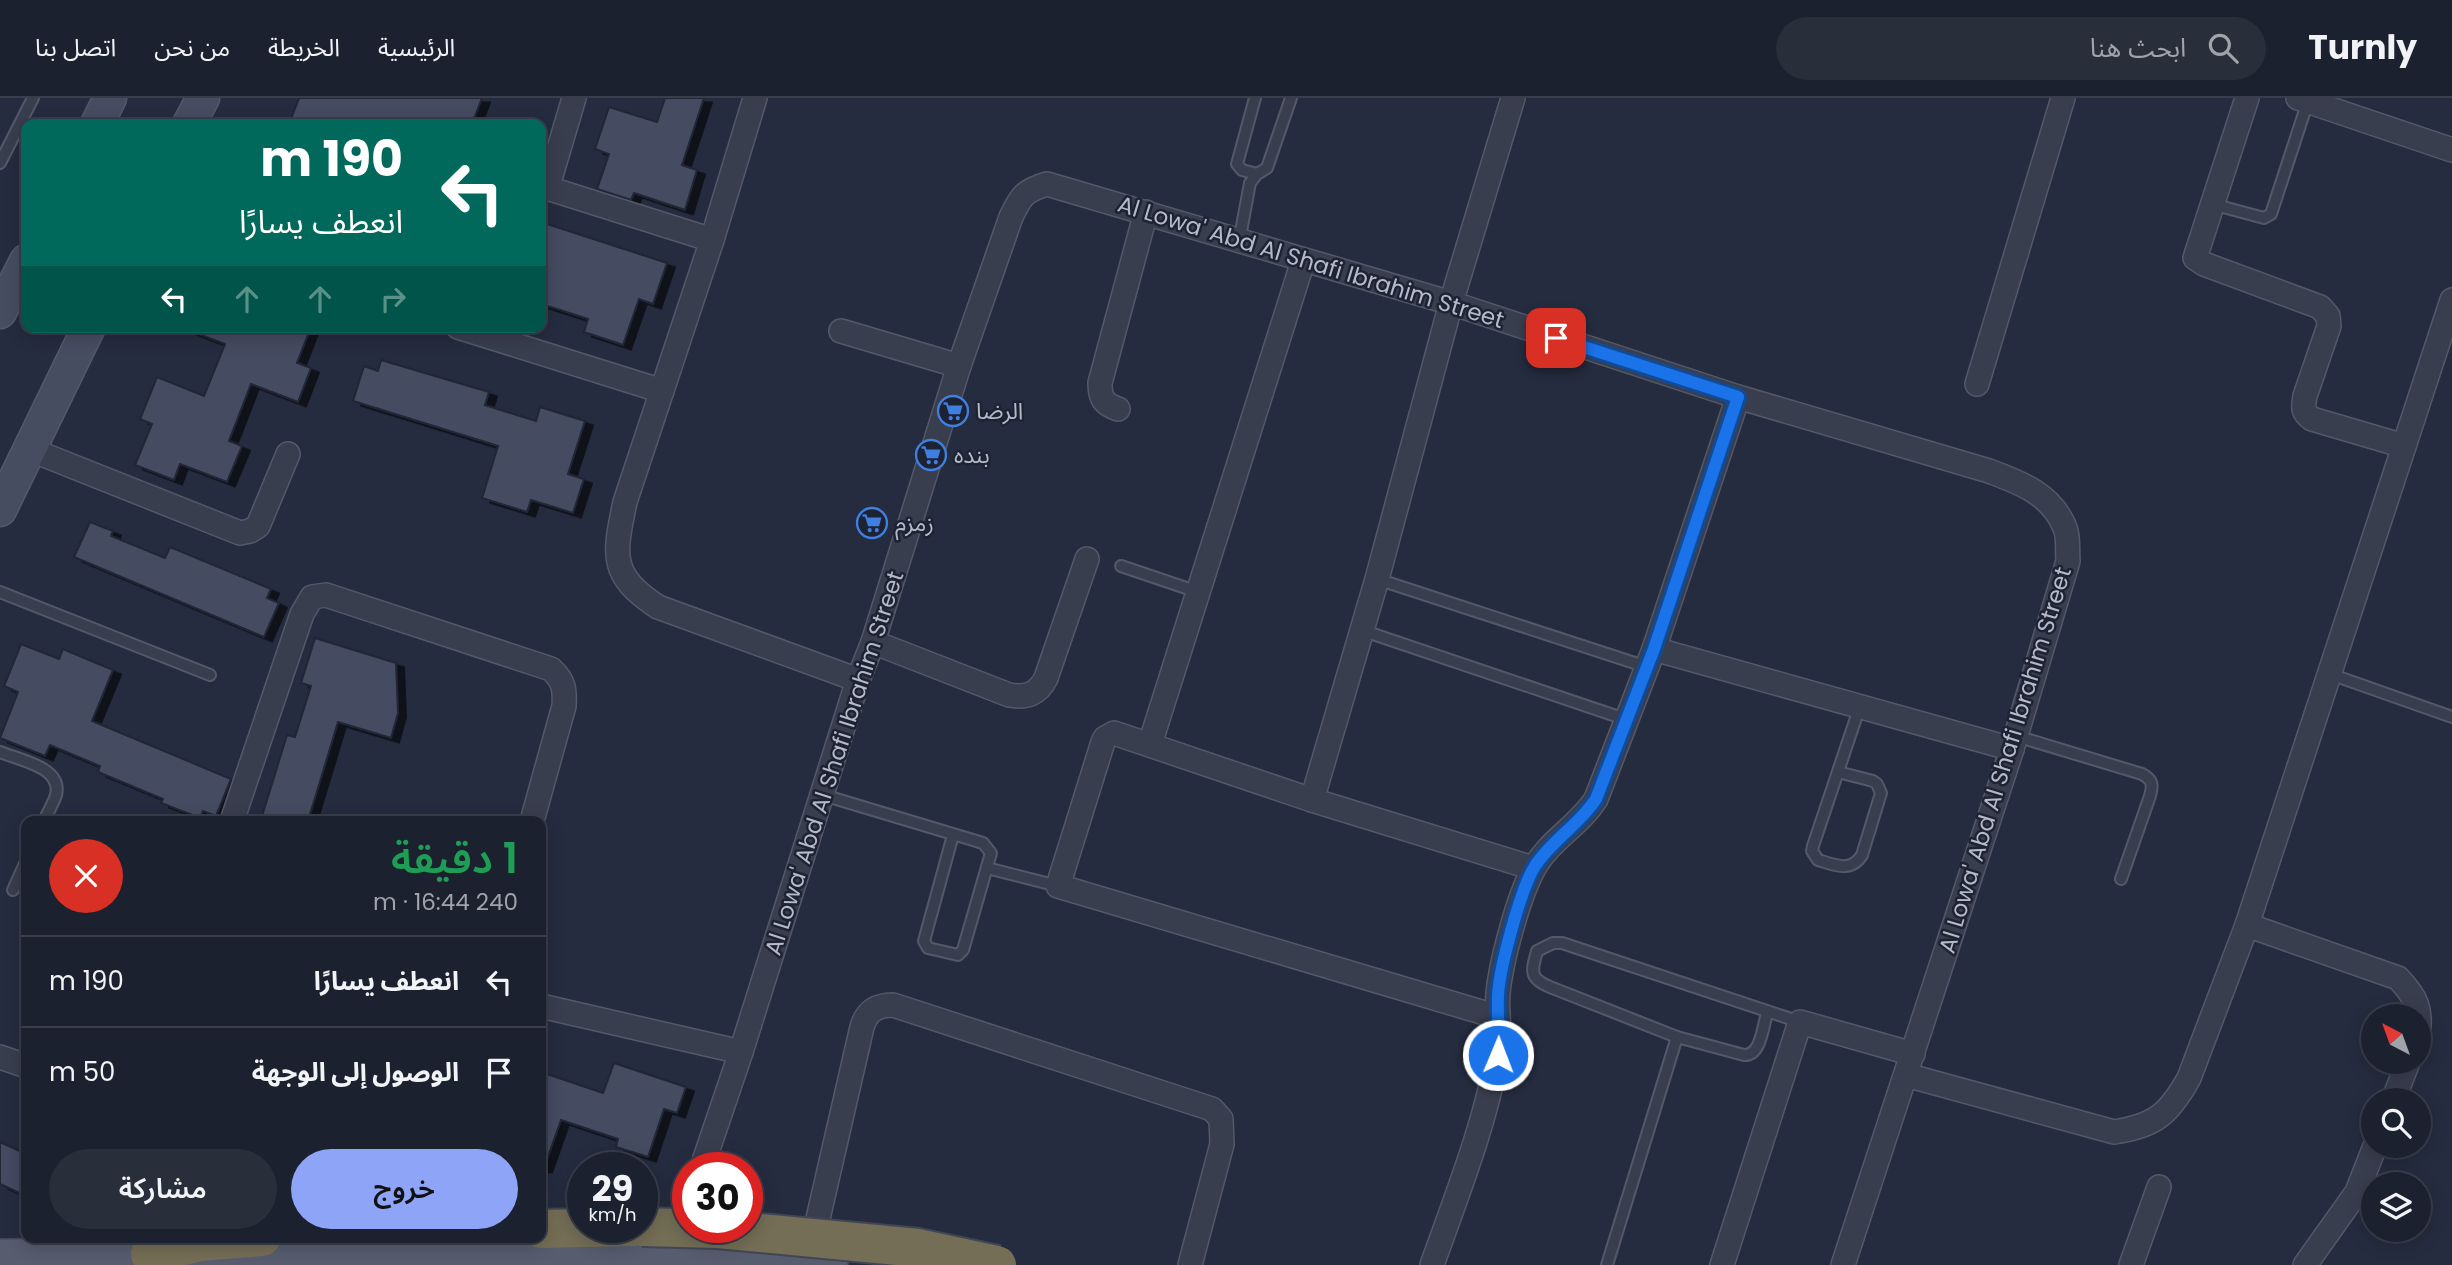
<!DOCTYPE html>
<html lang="ar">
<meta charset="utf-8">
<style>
:root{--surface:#1c212f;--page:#292e3b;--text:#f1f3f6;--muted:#a0a3aa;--line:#3a3e4b;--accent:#8ea4f6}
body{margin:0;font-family:Poppins,"Noto Sans Arabic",sans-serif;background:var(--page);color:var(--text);direction:rtl;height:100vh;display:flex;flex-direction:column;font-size:26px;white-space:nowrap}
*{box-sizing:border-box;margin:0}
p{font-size:23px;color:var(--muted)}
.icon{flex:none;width:38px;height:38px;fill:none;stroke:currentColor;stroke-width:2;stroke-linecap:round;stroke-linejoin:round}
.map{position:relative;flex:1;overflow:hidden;direction:ltr}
.sheet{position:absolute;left:21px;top:718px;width:525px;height:427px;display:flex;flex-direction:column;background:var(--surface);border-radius:14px;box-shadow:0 4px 18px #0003,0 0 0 2px var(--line);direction:rtl}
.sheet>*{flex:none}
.top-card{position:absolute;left:21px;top:21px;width:525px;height:214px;border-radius:14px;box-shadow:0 4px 18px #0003,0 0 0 2px var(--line);direction:rtl;background:#00695c;color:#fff;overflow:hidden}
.needle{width:46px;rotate:319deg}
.fabs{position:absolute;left:2361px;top:906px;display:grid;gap:14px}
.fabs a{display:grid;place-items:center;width:70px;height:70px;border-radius:50%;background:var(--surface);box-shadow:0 4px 18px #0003,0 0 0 2px var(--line);font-size:35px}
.speed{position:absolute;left:567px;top:1054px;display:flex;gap:14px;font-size:35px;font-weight:700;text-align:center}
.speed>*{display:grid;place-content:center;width:91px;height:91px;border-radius:50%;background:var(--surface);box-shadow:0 4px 18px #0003,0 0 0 2px var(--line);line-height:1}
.speed small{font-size:18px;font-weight:400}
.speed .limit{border:10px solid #d22;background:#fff;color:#111}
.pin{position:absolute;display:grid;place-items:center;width:60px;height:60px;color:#fff;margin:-30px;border-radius:14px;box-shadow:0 4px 10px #0006}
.me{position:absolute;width:77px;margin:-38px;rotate:1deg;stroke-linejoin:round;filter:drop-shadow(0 0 5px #0008)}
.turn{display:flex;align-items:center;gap:24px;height:147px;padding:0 28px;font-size:32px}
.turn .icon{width:91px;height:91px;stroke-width:2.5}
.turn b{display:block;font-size:49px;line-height:60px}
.lanes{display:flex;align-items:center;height:66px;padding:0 28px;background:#0003;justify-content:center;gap:35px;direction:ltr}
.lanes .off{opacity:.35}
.round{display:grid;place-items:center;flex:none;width:74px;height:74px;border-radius:37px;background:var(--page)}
.overview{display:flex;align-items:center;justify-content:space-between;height:119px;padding:0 28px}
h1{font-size:42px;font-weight:600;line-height:52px;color:#1e9e55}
.cta{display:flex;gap:14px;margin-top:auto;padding:14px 28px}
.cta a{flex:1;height:80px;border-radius:42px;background:var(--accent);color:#111;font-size:28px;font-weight:600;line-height:80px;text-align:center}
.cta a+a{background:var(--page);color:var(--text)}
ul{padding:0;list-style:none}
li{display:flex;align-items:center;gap:21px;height:91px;padding:0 28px;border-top:2px solid var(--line)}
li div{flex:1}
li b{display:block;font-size:26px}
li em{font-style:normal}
header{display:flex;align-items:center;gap:42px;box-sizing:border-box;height:98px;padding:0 35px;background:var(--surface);border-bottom:2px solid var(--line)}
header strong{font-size:33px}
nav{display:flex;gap:38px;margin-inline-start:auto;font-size:24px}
.search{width:490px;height:63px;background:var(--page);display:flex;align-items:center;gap:18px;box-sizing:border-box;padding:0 24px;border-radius:38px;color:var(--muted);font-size:26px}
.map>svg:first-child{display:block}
.building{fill:#444b60;stroke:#202536;stroke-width:2;filter:url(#shadow)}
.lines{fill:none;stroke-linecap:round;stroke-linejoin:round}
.service-casing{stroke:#545969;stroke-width:14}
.minor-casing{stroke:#545969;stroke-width:26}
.secondary-casing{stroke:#545969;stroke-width:35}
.primary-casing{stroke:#424758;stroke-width:38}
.motorway-casing{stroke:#414656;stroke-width:42}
.service{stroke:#393e4f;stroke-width:10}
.minor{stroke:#393e4f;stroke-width:23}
.secondary{stroke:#474d61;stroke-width:32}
.primary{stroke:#575d6f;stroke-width:35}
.motorway{stroke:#746e56;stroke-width:38}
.motorway-bridge-casing{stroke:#414656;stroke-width:42;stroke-linecap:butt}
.motorway-bridge{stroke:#746e56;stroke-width:38}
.route-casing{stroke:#114b97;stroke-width:18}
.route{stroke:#1a73e8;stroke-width:12}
.labels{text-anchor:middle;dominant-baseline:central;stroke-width:5;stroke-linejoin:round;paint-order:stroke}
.street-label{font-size:23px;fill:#b5bac9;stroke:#1e2334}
.poi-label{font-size:23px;fill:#b5bac9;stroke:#1e2334;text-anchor:start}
</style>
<header>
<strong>Turnly</strong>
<div class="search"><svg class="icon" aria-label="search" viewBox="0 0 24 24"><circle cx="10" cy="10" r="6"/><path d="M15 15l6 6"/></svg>ابحث هنا</div>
<nav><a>الرئيسية</a><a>الخريطة</a><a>من نحن</a><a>اتصل بنا</a></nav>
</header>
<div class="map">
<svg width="2452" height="1167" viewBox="0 0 2452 1167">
<defs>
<filter id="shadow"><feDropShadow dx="8" dy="4.5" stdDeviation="0" flood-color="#0009"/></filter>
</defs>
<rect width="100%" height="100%" fill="#252c3f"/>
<!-- building -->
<g class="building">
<path d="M299,0H482L472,26H305L291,21Z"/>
<path d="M665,0H704L682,67L697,72L685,112L634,95L631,102L597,91L609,56L595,51L609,9L657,24Z"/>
<path d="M541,124L667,165L653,206L639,201L623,247L584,234L588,221L541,206Z"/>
<path d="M186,229H311L297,265L311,270L298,304L251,286L229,343L242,348L227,384L180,366L174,382L135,367L152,326L140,321L157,279L204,298L225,246L186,231Z"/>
<path d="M381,262L489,294L485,307L536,323L540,309L585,323L568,376L584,381L573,415L531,402L527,414L482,400L498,348L353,303L364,268L378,273Z"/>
<path d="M90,424L113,433L111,438L165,460L170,449L271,491L267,500L279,505L264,539L74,459Z"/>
<path d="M315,540L396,565L398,615L391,640L338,624L308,723H277L262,718L287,637L295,639L311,588L301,585Z"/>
<path d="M21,546L59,561L63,551L113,572L92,623L231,681L216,718L203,713L200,720L161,705L163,701L98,674L100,668L50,647L45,658L0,640L18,594L4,588Z"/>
<path d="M614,965L686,989L677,1015L664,1011L648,1059L616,1049L618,1041L561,1022L544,1070H541V974L603,995Z"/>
<path d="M0,1044L26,1056V1098L0,1086Z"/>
</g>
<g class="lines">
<!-- service casing -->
<g class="service-casing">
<g id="service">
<path d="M1255,0L1237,66L1242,72L1257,76"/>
<path d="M0,65L33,0"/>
<path d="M2212,106L2264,120L2271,116L2308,3"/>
<path d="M1239,144L1250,85L1257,76L1267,70L1291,0"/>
<path d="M1121,468L1198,494"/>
<path d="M1377,481L1647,569"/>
<path d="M0,494L210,577"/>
<path d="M1361,532L1625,621"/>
<path d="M2330,576L2452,619"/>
<path d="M2016,638L2142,676C2153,682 2153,687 2150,698L2121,781"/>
<path d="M0,654C19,662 63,669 56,697C53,706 48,714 44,723"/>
<path d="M1838,674L1873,683L1877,686L1881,695L1862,757C1851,775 1835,767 1818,762L1812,753L1813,748L1860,608"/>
<path d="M823,697L983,745L991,755L963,852L958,857L928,850L924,843L953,737"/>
<path d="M987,770L1058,788"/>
<path d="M13,792L26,763"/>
<path d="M1767,915C1763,928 1761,958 1744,957L1677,939L1550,889C1528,880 1532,872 1537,853L1553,845H1562L1800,924"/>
<path d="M1607,1167L1677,939"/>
</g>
</g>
<!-- minor casing -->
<g class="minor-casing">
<g id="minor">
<path d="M755,0L712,142L625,404C614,457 609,477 658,509L858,582"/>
<path d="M2247,0L2195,160L2204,166L2320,209L2328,218L2329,228L2305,298C2303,310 2302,314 2312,321L2404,348"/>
<path d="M2298,0L2452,52"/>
<path d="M541,88L712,142"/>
<path d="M547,91L574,0"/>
<path d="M458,229L662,293"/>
<path d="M841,233L959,268"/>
<path d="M1977,286L2063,0"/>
<path d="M1118,311C1104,306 1100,301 1100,285L1146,114"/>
<path d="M29,351L240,435L250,433L258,428L288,356"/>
<path d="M873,544L1009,597C1027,600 1038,596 1046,580L1087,461"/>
<path d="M1654,551L2012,651"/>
<path d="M1150,646L1303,163"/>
<path d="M1312,702L1377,481L1451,205L1513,0"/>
<path d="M232,723L302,516L312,499L326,497L551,571C564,583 565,591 564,608L532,723"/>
<path d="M2247,827L2398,880C2417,900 2422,911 2418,939"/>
<path d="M541,908L741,954"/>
<path d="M1498,919L1058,788L1103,644L1105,640L1114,635L1312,702L1533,770"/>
<path d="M0,959L26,968"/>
<path d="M1906,977L2114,1034C2155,1028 2169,1016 2189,980L2247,827L2452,202"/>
<path d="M2393,1003L2408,964"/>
<path d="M702,1069L741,954L858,582L873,544L959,268L1011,119C1021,98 1024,93 1047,86L1451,205L1738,299L1989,373C2019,384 2052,396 2065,430C2069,439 2067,453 2068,463L2012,651L1843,1167"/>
<path d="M811,1151L862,929C867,913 876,907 893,907L1212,1011L1221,1021L1222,1046L1190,1167"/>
<path d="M1432,1167C1456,1099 1484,1030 1497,959C1502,938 1496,916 1498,895C1501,864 1518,800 1533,772C1548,743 1579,728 1596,701L1654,551L1738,299"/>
<path d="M1722,1167L1800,924L1913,956"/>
<path d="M2131,1167L2159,1089"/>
<path d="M2305,1167L2357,1094L2375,1048"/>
</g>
</g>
<!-- secondary casing -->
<g class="secondary-casing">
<g id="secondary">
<path d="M97,26L110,0"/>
<path d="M189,26L203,0"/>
<path d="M0,214L26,163"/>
<path d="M0,412L89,229"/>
</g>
</g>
<!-- primary casing -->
<g class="primary-casing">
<path id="primary" d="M0,1159L673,1154L830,1167"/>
</g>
<!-- motorway casing -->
<g class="motorway-casing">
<g id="motorway">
<path d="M541,1131L632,1129"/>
<path d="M150,1156L200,1144L262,1139"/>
</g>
</g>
<!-- service -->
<use href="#service" class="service"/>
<!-- minor -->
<use href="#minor" class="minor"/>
<!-- secondary -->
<use href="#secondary" class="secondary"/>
<!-- primary -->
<use href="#primary" class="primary"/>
<!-- motorway -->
<use href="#motorway" class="motorway"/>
<!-- motorway-bridge casing -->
<g class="motorway-bridge-casing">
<path id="motorway-bridge" d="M642,1129L718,1131L918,1150L997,1167"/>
</g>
<!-- motorway-bridge -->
<use href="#motorway-bridge" class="motorway-bridge"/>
</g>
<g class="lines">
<!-- route casing -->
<g class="route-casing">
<path id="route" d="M1498,957C1500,937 1497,917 1498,898C1499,871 1521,790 1535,768C1552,742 1579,727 1596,701L1654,551L1738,299L1556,240"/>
</g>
<!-- route -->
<use href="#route" class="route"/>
</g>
<!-- icons -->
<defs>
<g id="supermarket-ring" transform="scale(1.575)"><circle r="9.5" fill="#1e2334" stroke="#3f7fe0" stroke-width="1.5"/><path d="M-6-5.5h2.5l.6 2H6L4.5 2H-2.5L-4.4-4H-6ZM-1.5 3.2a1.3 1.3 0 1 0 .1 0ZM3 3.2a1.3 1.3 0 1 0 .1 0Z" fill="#3f7fe0"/></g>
</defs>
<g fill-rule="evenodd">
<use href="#supermarket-ring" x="953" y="313"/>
<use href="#supermarket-ring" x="931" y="357"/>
<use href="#supermarket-ring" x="872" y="425"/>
</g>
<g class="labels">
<!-- street labels -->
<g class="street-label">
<text transform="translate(1311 164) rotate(17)">Al Lowa' Abd Al Shafi Ibrahim Street</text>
<text transform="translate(2005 662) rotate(-73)">Al Lowa' Abd Al Shafi Ibrahim Street</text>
<text transform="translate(834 665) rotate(-72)">Al Lowa' Abd Al Shafi Ibrahim Street</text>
</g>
<!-- poi labels -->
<g class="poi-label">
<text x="976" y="313">الرضا</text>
<text x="954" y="357">بنده</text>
<text x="895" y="425">زمزم</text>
</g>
</g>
</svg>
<div class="fabs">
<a><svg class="needle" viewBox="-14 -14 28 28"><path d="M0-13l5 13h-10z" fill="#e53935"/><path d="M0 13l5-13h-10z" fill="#a0a3aa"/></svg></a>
<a><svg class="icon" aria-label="search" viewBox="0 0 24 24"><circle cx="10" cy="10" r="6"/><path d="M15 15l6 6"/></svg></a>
<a><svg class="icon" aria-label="layers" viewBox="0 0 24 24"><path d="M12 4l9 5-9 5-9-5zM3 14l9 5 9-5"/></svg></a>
</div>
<div class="speed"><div>29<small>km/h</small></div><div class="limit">30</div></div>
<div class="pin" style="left:1556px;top:240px;background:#d93025"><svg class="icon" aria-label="arrive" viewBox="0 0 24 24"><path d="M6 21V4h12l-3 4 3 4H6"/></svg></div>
<svg class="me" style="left:1498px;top:957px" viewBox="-20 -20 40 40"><circle r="17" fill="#1a73e8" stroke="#fff" stroke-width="3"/><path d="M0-11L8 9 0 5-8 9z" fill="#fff"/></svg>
<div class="top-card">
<div class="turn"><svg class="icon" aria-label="left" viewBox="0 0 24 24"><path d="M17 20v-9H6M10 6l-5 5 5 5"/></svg><div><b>190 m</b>انعطف يسارًا</div></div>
<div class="lanes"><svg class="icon" aria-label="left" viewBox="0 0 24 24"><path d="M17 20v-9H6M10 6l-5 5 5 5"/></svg><svg class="icon off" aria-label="ahead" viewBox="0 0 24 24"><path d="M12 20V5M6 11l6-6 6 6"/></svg><svg class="icon off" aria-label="ahead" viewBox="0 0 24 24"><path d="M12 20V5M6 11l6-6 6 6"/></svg><svg class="icon off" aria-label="right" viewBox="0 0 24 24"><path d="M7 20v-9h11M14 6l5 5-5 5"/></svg></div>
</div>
<section class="sheet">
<div class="overview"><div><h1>1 دقيقة</h1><p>240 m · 16:44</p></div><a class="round" style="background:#d93025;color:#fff"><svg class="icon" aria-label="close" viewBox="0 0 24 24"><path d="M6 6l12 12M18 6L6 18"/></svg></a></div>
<ul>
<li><svg class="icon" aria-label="left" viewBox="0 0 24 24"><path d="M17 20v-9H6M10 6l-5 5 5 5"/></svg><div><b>انعطف يسارًا</b></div><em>190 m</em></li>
<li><svg class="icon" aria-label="arrive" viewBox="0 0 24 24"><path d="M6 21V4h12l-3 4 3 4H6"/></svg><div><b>الوصول إلى الوجهة</b></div><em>50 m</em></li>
</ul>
<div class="cta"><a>خروج</a><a>مشاركة</a></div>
</section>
</div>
